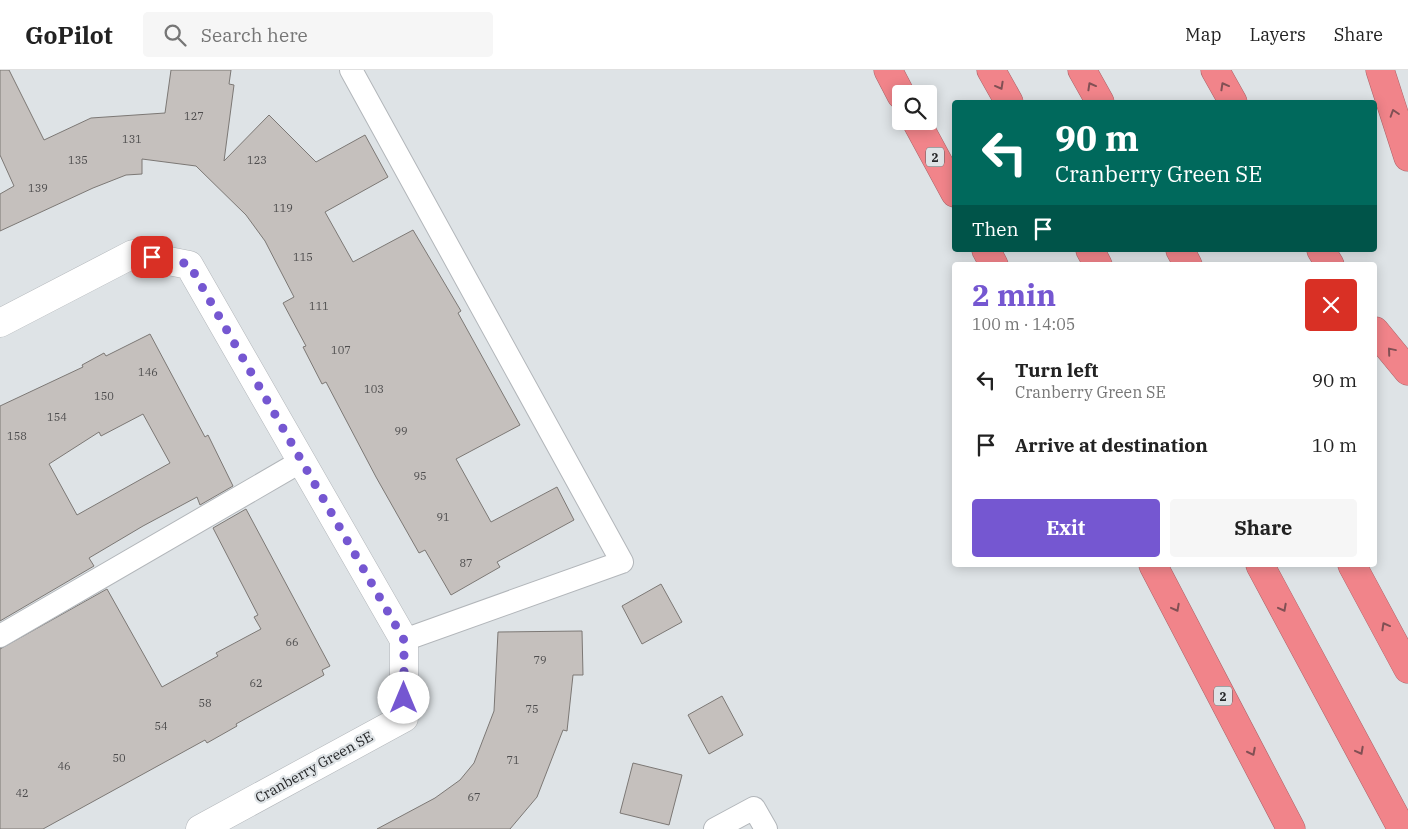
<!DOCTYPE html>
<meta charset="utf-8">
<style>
:root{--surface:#fff;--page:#f6f6f6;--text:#222;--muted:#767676;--line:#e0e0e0;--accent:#7557d1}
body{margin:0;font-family:"IBM Plex Serif",serif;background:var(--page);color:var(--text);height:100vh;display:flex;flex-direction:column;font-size:19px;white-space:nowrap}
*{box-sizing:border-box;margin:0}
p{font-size:16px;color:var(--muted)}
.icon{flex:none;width:28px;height:28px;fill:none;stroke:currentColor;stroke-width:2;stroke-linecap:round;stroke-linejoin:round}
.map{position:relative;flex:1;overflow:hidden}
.side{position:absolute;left:952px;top:192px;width:425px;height:305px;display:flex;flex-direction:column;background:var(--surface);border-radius:5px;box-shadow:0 2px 12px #0003}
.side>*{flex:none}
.banner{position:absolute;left:952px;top:30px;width:425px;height:152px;border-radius:5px;box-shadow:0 2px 12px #0003;background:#00695c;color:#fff;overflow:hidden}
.tools{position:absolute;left:892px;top:15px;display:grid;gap:10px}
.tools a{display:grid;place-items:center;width:45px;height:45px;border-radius:5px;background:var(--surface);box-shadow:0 2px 12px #0003;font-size:25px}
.pin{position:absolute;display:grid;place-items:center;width:42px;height:42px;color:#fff;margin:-21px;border-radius:10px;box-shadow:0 2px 8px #0006}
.me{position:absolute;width:55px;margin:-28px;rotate:0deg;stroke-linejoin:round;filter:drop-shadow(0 0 4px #0008)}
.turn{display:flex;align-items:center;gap:18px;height:105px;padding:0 20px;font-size:22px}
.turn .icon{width:65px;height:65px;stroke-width:2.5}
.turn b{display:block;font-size:35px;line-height:42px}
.then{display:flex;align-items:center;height:48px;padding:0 20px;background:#0003;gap:10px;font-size:19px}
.round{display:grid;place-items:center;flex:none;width:52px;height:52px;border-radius:5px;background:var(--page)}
.headline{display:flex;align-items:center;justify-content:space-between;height:85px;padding:0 20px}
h1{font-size:30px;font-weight:700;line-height:38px;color:var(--accent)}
.primary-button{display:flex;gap:10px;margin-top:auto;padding:10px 20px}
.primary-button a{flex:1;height:58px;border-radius:5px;background:var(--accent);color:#fff;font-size:20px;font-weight:700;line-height:58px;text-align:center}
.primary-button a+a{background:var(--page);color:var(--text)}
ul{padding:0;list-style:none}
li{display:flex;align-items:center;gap:15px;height:65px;padding:0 20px}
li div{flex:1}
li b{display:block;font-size:19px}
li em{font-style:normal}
header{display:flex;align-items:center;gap:30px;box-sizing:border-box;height:70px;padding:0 25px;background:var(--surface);border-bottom:1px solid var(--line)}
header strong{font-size:24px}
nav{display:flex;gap:28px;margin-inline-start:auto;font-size:18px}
.search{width:350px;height:45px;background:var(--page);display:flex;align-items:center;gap:12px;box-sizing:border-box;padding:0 18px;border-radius:5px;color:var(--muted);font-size:19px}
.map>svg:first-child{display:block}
.building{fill:#c5c0bd;stroke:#7c7875;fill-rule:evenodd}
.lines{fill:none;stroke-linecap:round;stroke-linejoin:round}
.lane-casing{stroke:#b2b6ba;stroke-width:24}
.street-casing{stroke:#b2b6ba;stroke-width:29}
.highway-casing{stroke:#aa6368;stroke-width:29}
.lane{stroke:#fff;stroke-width:22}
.street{stroke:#fff;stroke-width:28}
.highway{stroke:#f1848a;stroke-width:28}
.oneway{stroke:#815054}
.route{stroke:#7557d1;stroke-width:9;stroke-dasharray:0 16.2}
.labels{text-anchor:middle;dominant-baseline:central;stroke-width:4.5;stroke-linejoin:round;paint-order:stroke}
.number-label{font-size:11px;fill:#4d4c4d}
.shield{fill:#dee3e6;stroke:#5c5f61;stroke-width:1}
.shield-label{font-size:12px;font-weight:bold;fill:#252628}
.street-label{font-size:14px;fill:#252628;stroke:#dee3e6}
</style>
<header>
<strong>GoPilot</strong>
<div class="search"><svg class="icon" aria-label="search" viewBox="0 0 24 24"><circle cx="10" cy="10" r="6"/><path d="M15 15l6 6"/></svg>Search here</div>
<nav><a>Map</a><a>Layers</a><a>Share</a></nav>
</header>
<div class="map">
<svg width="1408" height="759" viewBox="0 0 1408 759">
<rect width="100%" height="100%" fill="#dee3e6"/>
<!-- building -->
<g class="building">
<path d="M0,0H9L44,70L91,48L165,43L171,0H231L229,14L234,15L224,91L269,45L316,92L365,65L388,107L325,142L353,192L413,160L461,241L458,243L520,355L456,389L491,452L557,417L574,450L497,492L500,497L451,525L425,480L419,483L376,407L326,312L322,314L303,277L306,276L283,233L294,227L265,171L246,145L196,96L142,89V104L126,105L93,118L0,161V124L14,116L0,85Z"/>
<path d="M150,264L205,367L208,365L233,416L200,435L197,427L143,456L89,488L94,496L0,551V336L83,297L82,295L104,283L106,286ZM143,344L170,393L77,445L49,394L99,362L101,366Z"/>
<path d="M246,439L330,596L322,600L324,605L236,654L237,656L207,673L205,670L43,759H0V579L107,519L162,617L218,586L216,583L261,559L254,547L258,545L213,458Z"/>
<path d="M661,514L682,552L642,574L622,536Z"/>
<path d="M582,561L583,605H573L567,661L563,660L537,727L510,759H377L435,728L460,710L474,693L494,641L498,562Z"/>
<path d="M722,626L743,665L709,684L688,645Z"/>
<path d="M633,693L682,705L669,755L620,743Z"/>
</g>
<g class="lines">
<!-- lane casing -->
<g class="lane-casing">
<g id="lane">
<path d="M351,0L622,492L404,570"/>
<path d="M0,566L300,392"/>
<path d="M715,759L754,738L766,759"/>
</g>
</g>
<!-- street casing -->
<g class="street-casing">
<path id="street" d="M0,253L133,184L189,195L404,570V648L200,759"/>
</g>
<!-- highway casing -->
<g class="highway-casing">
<g id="highway">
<path d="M888,0L901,25"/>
<path d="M991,0L1009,32"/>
<path d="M1082,0L1100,32"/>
<path d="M1215,0L1233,32"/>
<path d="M1380,0L1408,87"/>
<path d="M916,51L955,123"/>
<path d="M986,180L994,195"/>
<path d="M1090,180L1098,195"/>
<path d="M1180,180L1188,195"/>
<path d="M1321,180L1330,195"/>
<path d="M1375,261L1408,301"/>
<path d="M1153,495L1291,759"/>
<path d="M1260,495L1402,759"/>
<path d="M1352,495L1408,599"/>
</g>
</g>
<!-- lane -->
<use href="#lane" class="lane"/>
<!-- street -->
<use href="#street" class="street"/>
<!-- highway -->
<use href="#highway" class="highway"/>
</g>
<!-- one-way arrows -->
<defs><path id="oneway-chevron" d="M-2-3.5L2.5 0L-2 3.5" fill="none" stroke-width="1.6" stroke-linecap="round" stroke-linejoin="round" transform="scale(1.25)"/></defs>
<g class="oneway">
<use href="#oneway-chevron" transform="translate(1000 16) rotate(61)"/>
<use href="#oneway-chevron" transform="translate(1091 16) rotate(-119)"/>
<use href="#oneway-chevron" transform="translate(1224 16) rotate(-119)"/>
<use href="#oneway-chevron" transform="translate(1394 43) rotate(-108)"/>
<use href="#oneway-chevron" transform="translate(1391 281) rotate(-130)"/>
<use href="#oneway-chevron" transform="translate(1176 538) rotate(62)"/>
<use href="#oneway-chevron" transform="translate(1283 538) rotate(62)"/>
<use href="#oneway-chevron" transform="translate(1385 556) rotate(-119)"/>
<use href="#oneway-chevron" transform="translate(1360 681) rotate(62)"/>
<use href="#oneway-chevron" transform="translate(1252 682) rotate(63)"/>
</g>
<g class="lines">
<!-- route -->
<path class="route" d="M152,187L189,194L404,570V628"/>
</g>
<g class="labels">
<!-- number labels -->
<g class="number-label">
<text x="194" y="46">127</text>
<text x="132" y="69">131</text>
<text x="78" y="90">135</text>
<text x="257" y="90">123</text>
<text x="38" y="118">139</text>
<text x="283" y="138">119</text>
<text x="303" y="187">115</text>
<text x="319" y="236">111</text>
<text x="341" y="280">107</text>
<text x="148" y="302">146</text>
<text x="374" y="319">103</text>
<text x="104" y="326">150</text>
<text x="57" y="347">154</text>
<text x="401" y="361">99</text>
<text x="17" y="366">158</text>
<text x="420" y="406">95</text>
<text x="443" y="447">91</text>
<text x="466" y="493">87</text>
<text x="292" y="572">66</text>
<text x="540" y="590">79</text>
<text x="256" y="613">62</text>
<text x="205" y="633">58</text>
<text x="532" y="639">75</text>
<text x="161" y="656">54</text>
<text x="119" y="688">50</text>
<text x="513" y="690">71</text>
<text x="64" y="696">46</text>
<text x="22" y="723">42</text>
<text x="474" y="727">67</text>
</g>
<!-- shield labels -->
<g class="shield">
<rect x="926" y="77.5" width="18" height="19" rx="4"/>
<rect x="1214" y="616.5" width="18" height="19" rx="4"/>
</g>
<g class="shield-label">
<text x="935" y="87">2</text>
<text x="1223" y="626">2</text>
</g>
<!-- street labels -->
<g class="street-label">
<text transform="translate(314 697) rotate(-29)">Cranberry Green SE</text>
</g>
</g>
</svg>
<div class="tools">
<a><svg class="icon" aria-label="search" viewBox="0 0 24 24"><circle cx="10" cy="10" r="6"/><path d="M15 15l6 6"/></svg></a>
</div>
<div class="pin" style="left:152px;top:187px;background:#d93025"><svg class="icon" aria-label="arrive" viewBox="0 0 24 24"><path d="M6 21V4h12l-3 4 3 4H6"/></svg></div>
<svg class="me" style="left:404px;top:628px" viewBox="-20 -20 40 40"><circle r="19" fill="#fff"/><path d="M0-13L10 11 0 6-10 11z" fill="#7557d1"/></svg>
<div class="banner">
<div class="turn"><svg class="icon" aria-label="left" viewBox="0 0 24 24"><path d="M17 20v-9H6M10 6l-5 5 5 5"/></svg><div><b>90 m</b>Cranberry Green SE</div></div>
<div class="then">Then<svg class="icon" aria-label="arrive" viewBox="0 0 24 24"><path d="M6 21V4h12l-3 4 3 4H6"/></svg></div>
</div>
<section class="side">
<div class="headline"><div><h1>2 min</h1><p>100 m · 14:05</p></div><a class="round" style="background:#d93025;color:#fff"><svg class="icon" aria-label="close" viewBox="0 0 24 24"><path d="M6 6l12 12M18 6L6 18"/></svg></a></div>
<ul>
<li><svg class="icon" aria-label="left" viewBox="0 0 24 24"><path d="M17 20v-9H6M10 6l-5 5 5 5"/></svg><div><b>Turn left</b><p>Cranberry Green SE</p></div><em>90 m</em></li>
<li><svg class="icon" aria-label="arrive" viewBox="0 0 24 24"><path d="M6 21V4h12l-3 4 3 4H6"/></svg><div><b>Arrive at destination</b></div><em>10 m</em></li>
</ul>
<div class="primary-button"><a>Exit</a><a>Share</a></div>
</section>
</div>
